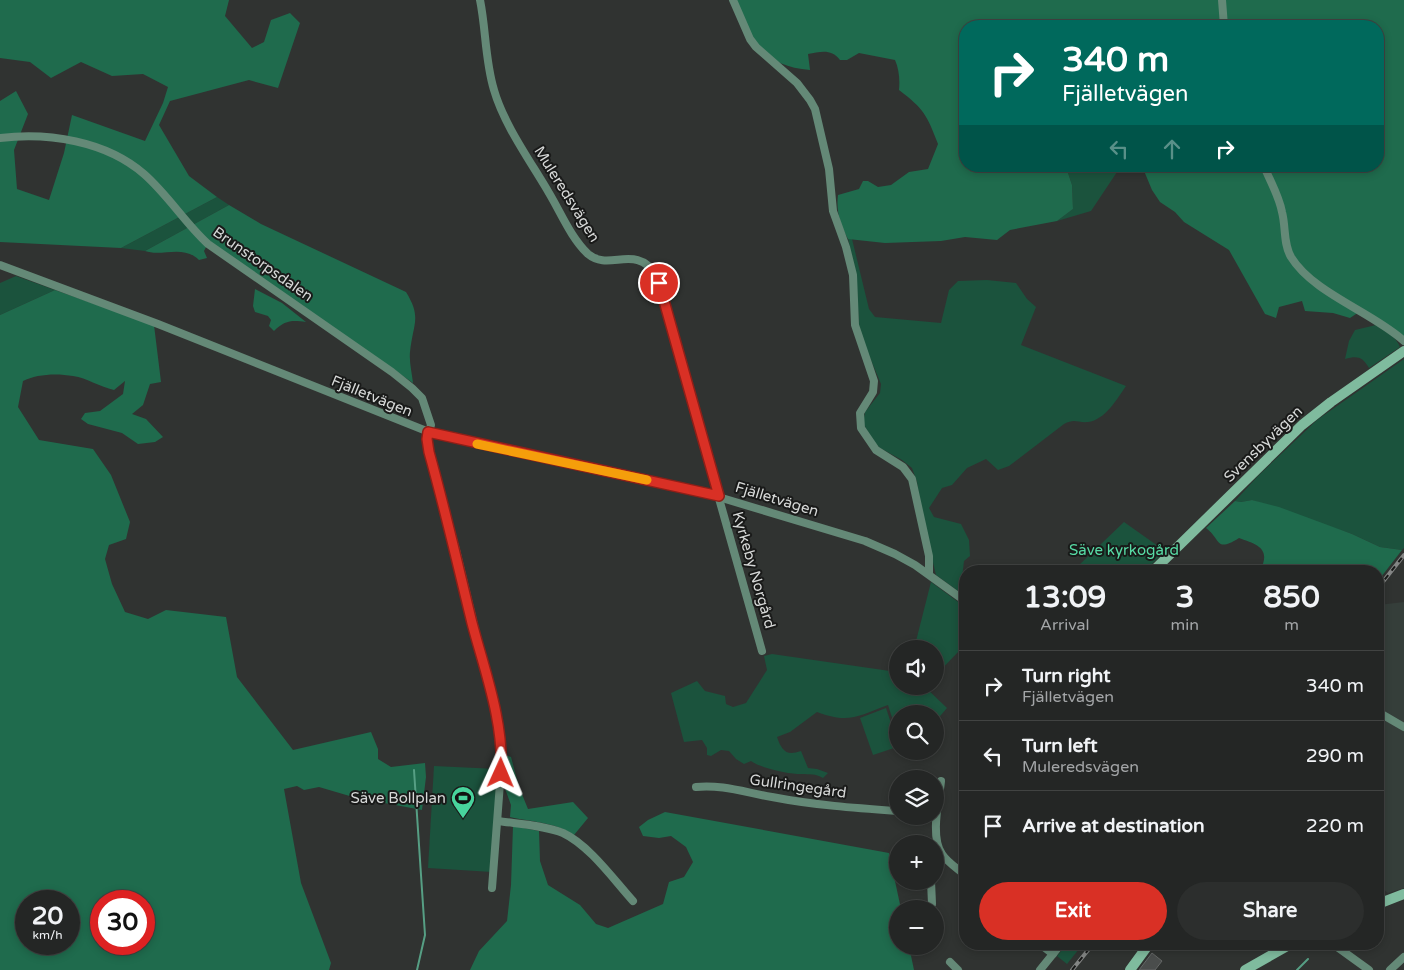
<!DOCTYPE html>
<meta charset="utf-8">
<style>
:root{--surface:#242625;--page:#2c2e2d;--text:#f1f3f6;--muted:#a3a5a7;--line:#414342;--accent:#d93025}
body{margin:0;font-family:"Varela Round",sans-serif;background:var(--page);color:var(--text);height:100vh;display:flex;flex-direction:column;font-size:19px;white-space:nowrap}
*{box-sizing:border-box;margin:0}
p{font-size:16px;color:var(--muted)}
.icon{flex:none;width:28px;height:28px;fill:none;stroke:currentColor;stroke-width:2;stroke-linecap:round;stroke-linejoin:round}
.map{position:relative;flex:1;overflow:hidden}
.sheet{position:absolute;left:959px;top:565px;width:425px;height:385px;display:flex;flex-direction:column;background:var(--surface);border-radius:20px;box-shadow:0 2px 8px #0003,0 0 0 1px var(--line)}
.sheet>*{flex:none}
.top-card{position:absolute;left:959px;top:20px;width:425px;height:152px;border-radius:20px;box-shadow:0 2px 8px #0003,0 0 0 1px var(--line);background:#00695c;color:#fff;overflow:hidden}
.buttons{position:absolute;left:889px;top:640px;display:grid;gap:10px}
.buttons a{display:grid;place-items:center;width:55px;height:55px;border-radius:50%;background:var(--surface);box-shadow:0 2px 8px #0003,0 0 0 1px var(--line);font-size:25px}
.speed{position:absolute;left:15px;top:890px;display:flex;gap:10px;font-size:25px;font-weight:700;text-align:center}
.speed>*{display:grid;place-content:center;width:65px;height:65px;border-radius:50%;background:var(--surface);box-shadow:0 2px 8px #0003,0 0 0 1px var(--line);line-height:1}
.speed small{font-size:12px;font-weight:400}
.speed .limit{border:8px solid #d22;background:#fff;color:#111}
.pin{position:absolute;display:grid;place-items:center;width:42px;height:42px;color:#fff;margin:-21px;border:2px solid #fff;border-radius:50%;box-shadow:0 1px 5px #0007}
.me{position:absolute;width:55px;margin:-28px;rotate:1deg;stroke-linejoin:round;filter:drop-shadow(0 0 4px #0008)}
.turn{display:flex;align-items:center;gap:18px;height:105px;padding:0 20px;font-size:22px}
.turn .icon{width:65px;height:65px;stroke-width:2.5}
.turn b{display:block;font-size:35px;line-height:42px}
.lanes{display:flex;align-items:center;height:48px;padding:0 20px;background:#0003;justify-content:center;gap:25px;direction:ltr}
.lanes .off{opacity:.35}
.eta{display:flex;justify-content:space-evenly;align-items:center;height:85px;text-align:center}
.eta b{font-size:30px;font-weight:700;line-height:35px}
.button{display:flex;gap:10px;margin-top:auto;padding:10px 20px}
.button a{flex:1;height:58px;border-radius:30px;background:var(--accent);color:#fff;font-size:20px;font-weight:700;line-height:58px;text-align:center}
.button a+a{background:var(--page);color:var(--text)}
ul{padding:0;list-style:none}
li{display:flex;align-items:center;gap:15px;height:70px;padding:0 20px;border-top:1px solid var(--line)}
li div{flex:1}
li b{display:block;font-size:19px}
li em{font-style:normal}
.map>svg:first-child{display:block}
.built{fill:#353e3a}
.green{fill:#1b533d}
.forest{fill:#1f6b4d;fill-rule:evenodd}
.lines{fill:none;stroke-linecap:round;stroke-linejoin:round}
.stream{stroke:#569f84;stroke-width:2}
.building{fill:#4a4d4c;stroke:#646766}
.street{stroke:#648977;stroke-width:8}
.secondary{stroke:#7fbb9e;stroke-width:10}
.rail-casing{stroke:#838584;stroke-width:4}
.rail{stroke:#191a19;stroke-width:2;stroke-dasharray:5.5;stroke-linecap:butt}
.route-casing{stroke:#8d1f18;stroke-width:12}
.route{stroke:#d93025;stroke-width:9}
.slow{stroke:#f59e0b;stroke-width:9}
.labels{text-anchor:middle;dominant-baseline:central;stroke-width:4;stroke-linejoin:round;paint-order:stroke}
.street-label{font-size:15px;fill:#d6d8d7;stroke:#191a19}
.park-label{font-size:15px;fill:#57dba5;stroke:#191a19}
.poi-label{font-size:15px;fill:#d6d8d7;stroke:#191a19;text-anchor:end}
</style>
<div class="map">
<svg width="1404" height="970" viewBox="0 0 1404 970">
<rect width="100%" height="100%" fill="#303331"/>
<!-- built -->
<path class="built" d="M1404,602V888L1388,893L1378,885V605Z"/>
<!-- green -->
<g class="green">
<path d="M1068,166H1121L1091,211L1057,221L1073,209L1072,185L1067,170Z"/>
<path d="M217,197L229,205L145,251L121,248Z"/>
<path d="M848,239H852L869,309L875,317L941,323L949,290L958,281L987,280L1016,283L1027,299L1036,307L1021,345L1126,386C1117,399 1105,420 1088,422C1077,423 1075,418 1064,424L1009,466L998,470L986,459L967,468L952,485L942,488L929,508L934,517L961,524L969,540L970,556L964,561L961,587L965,589V596L936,575L923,521L917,482L912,468L902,460L880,448L873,441L863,423L865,412L880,393L881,384L862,339L859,325L856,273Z"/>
<path d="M16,276L55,290L0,315V283Z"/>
<path d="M1376,325C1385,331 1396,336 1400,347L1369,368C1362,356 1357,356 1345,359L1349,341L1355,330Z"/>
<path d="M1404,359V548L1402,550L1380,547L1352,534L1252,500L1241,502L1235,501L1258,476L1317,420Z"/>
<path d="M1124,522L1165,551L1145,571H1070L1078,566Z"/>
<path d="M931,582L965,607V650L959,651L935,676V649H914Z"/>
<path d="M772,654L897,672L898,686H924L947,708L935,722V714H898L897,733L888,705C858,716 849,724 817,712L790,732L777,737C782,751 786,756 801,751L808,768L817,769L828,773L823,778C815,773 810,775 801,774C789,774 760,768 751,761L744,764L736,759L729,751L721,750L711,756L707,755V748L702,740L684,742L671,693L697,681L705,691L725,696L726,704L733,707L746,703L767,670L764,656Z"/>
<path d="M886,708L897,741V747L873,755L860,718Z"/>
<path d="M434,766L497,769L492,872L428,868Z"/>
<path d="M1067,944H1083L1067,964L1057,956Z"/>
</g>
<!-- forest -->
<g class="forest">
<path d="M0,0H229L225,16L252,48L264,42L271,20L290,13L300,23L278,88L249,80L170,101L159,125L189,176L217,197L121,248L0,242V101L16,91L28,114L14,150L17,189L49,200L64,153L72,115L145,141L163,103L168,87L143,74L112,76L81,62L51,78L30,62L0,58Z"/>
<path d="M736,0H1404V338L1362,310L1350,318L1333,313L1305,311L1302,301L1279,307L1276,318L1265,314L1229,250L1184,222L1175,212L1160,202L1152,190L1142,166H1378V26H965V166H1068L1067,170L1072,185L1073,209L1057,221L1010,230L997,240L965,237L941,241L885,243L848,239C840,224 836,211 838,195L859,189L863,181H868L878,187L891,185L909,172L928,169L938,144C927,115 924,109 899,90C900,80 899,69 895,60L859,53L847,60H840C831,48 820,52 808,54L810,70C763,67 751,39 736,0Z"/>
<path d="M229,205L261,224L406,292C422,318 413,323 410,352C409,362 412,373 413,383L209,241L204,251L207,258L199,260C183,244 162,257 145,251Z"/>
<path d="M255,289L282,303L306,322C292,320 285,320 274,331L269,326L271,320L268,316L255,312L253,306Z"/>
<path d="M55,290L154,325L161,382L150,384L143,405L132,414L146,419L163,437L155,442L138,444L122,433L88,424L81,419L85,413L100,411L123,394L125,381L114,390C100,387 87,378 73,376C57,373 36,374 23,381L18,407L39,440L93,449L111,475L130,522L126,539L109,545L105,559L112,584L125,612L148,619L166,610L226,617L237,677L293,750L371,732L378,749V759L391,767L425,763L426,777L422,810L353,797L319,787L304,790L297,786L284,789L301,883L331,963L329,970H0V315ZM26,901H69V944H26ZM101,901H144V944H101Z"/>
<path d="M1252,500L1279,507L1352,534L1380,547L1402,550L1378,581V571H1356L1353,568L1311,564L1285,571H1260C1271,549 1259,545 1239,538C1215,553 1221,539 1206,528L1235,501L1241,502Z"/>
<path d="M505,755L511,757L519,787L528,809L573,802L588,818L574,835C555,822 532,822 510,817L511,805L503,783Z"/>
<path d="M665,812L889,853L901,909H898V946H909L914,970H470L479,951L507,921L511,885L513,826L539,831L540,861L548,885L580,905L596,924L608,928L663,904L669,882L684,877L693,862L686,847L671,836L659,838L643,836L639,827L648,820Z"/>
</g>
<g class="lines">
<!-- stream -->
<g class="stream">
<path d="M414,770L425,935L417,970"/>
<path d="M1297,970L1308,959"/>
</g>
</g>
<!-- building -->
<path class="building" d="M1152,953L1162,961L1155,970H1139Z"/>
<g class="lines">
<!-- street -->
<g class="street">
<path d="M480,0C486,29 485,61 494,90C504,125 531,162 549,193C561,213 571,238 588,254C609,272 636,243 656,275L762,651"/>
<path d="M733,0L750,39L756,47L797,83L810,100L815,109L829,169L833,211L846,247L853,275L855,325L874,381L873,392L860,413L861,428L876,450L903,467L912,479L929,556V574"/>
<path d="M1222,0L1224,26"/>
<path d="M0,138C48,132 106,141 144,174C168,195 185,223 208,244L392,372L412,388L422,398L431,425L427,439L429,452L456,550L500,733L502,757L492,888"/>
<path d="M1264,166C1270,181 1279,196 1282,212C1286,227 1283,243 1291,257C1313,293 1372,312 1404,341"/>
<path d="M0,265L158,324L429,432L712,495L865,541L895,554L915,565L965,601"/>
<path d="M1378,712L1404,727"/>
<path d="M941,781C939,801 930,837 942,854C947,862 958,869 965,875"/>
<path d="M696,787C721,784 747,793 772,797C813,805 855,808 898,811"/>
<path d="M498,821C519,824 543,825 563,833C589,845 614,880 633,901"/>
<path d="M931,881L932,904"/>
<path d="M1040,944L1053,954"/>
<path d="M1333,944L1369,970"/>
<path d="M950,962L958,970"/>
<path d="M1040,970L1061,944"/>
<path d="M1390,970L1404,957"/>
</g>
<!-- secondary -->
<g class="secondary">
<path d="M1153,571L1302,425L1331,402L1404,351"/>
<path d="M1378,904L1404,894"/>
<path d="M1130,970L1149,944"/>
<path d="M1245,970L1291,944"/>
</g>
<!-- rail casing -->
<g class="rail-casing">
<g id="rail">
<path d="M1378,588L1404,555"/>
<path d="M1072,970L1093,944"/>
</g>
</g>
<!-- rail -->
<use href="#rail" class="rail"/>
</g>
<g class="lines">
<!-- route casing -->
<g class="route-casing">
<path id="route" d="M501,773C504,722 485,672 472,623C458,566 445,509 429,452L427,439L428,432L719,496L659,283"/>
</g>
<!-- route -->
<use href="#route" class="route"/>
<!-- slow -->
<path class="slow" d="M477,444L647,480"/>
</g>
<!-- icons -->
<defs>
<g id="stadium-pin" transform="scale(1.25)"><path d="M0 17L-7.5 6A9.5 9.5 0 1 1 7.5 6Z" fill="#48d49d" stroke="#191a19"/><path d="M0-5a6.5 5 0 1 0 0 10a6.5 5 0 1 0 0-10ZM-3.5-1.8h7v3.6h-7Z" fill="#111"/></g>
</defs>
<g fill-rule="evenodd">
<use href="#stadium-pin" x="463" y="798"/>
</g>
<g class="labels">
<!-- street labels -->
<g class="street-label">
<text transform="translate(567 194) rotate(58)">Muleredsvägen</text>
<text transform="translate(263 264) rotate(35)">Brunstorpsdalen</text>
<text transform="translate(372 396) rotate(22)">Fjälletvägen</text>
<text transform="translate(1263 444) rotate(-44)">Svensbyvägen</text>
<text transform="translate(777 499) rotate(17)">Fjälletvägen</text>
<text transform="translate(754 570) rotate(74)">Kyrkeby Norgård</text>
<text transform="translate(798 786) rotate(8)">Gullringegård</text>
</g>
<!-- park labels -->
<g class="park-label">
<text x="1124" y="550">Säve kyrkogård</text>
</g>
<!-- poi labels -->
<g class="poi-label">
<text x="446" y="798">Säve Bollplan</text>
</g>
</g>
</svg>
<div class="buttons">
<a><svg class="icon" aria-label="sound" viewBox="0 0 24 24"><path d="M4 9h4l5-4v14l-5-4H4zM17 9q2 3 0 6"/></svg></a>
<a><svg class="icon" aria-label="search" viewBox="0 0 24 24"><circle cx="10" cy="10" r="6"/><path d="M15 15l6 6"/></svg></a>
<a><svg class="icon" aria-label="layers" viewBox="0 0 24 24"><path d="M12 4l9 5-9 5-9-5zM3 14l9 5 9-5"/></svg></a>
<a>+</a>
<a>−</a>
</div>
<div class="speed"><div>20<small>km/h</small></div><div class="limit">30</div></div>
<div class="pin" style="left:659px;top:283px;background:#d93025"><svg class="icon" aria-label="arrive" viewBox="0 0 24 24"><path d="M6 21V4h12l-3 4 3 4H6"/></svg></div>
<svg class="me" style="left:501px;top:773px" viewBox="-20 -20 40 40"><path d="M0-17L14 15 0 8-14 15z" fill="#d93025" stroke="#fff" stroke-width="4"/></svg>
<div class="top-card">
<div class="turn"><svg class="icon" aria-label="right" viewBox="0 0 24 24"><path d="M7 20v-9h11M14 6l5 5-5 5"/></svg><div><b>340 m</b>Fjälletvägen</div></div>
<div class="lanes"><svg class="icon off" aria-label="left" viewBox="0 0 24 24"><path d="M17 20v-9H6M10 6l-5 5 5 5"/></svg><svg class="icon off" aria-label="ahead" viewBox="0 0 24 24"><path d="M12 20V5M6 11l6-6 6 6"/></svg><svg class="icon" aria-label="right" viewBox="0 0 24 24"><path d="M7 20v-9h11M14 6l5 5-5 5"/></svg></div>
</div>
<section class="sheet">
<div class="eta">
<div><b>13:09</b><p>Arrival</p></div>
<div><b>3</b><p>min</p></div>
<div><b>850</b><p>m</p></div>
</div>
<ul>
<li><svg class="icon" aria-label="right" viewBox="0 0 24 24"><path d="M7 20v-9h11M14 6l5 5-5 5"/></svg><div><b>Turn right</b><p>Fjälletvägen</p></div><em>340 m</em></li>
<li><svg class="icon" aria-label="left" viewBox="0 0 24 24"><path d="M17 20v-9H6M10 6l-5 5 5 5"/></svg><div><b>Turn left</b><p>Muleredsvägen</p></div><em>290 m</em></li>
<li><svg class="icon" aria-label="arrive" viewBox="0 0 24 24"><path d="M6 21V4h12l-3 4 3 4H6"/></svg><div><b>Arrive at destination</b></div><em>220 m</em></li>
</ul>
<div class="button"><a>Exit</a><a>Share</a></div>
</section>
</div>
